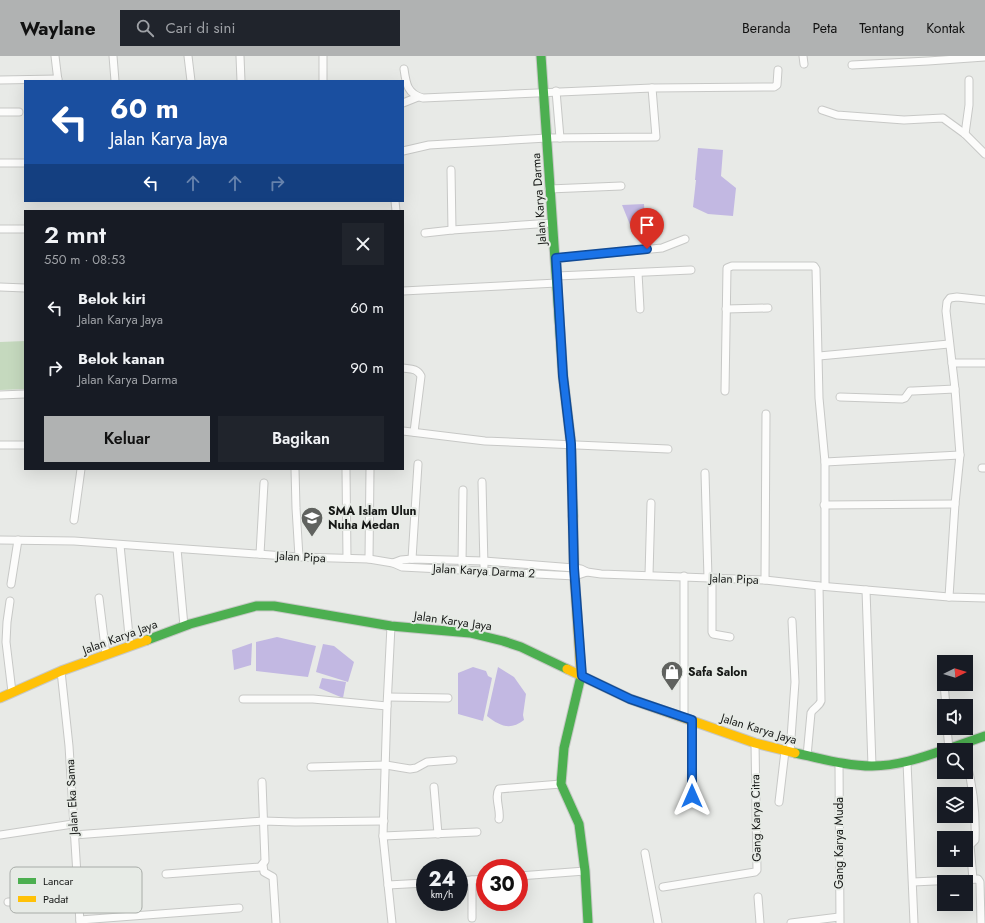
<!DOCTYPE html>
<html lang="id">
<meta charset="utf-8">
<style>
:root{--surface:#171b24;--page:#20242c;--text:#f1f3f6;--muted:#9ea1a6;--accent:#b0b2b2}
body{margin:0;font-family:Jost,sans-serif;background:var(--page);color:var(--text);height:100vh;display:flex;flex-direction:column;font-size:15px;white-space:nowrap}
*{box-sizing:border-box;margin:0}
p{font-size:13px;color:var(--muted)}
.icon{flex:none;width:22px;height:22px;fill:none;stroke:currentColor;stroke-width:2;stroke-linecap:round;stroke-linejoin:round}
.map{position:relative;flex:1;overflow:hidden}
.drawer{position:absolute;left:24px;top:154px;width:380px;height:260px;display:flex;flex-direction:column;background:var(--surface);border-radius:0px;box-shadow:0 4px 16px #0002}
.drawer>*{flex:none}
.banner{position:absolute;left:24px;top:24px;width:380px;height:122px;border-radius:0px;box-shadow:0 4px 16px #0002;background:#1a4fa0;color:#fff;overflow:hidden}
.needle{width:26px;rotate:85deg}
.tools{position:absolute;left:937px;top:599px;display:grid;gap:8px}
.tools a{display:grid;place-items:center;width:36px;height:36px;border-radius:0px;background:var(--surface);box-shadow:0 4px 16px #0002;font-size:20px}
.speed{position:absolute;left:416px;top:803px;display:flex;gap:8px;font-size:20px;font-weight:700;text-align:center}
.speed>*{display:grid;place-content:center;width:52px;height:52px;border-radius:50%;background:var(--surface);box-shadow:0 4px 16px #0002;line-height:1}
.speed small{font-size:10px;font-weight:400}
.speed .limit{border:6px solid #d22;background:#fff;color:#111}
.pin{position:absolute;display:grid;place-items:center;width:34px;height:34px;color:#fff;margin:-41px -17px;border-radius:50% 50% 50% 0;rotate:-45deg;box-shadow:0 0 4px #0007}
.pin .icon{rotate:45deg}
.me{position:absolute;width:44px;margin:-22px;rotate:0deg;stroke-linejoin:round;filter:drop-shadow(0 0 3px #0008)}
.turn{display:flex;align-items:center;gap:14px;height:84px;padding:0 20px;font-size:18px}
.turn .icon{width:52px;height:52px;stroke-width:2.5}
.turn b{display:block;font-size:28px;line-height:34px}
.lanes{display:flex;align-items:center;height:38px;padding:0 20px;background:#0003;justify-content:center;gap:20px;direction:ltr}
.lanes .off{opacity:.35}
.round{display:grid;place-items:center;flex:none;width:42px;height:42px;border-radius:0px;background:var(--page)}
.headline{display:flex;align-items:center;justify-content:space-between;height:68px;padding:0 20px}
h1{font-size:24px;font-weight:600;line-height:30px}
.action{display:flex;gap:8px;margin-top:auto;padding:8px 20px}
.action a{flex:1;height:46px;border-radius:0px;background:var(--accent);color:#111;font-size:16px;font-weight:600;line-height:46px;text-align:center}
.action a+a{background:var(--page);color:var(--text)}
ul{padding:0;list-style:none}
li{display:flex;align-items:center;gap:12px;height:60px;padding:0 20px}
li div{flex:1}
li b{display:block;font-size:15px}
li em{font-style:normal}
header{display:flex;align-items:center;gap:24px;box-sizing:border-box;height:56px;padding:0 20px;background:var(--accent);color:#111}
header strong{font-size:19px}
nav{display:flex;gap:22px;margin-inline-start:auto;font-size:14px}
.search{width:280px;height:36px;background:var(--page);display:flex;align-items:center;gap:10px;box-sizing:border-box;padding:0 14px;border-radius:0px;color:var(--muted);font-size:15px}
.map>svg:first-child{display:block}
.green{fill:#c5d9be}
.water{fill:#c2b8e2}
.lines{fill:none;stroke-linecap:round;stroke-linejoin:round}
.street-casing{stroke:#c7c8c6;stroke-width:9}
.fast-casing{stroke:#c7c8c6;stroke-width:11}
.slow-casing{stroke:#c7c8c6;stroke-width:11}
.street{stroke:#fcfcfb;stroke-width:7}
.fast{stroke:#4caf50;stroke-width:9}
.slow{stroke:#ffc107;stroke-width:9}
.route-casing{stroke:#114b97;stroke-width:10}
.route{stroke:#1a73e8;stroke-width:7}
.labels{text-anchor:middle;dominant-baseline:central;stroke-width:4;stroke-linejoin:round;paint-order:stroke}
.street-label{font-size:12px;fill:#161816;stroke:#e7ebe6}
.poi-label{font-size:12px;font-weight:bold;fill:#161816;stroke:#e7ebe6;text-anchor:start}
.key{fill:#e7ebe6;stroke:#a8aca8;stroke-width:1}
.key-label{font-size:11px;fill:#161816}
</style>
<header>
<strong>Waylane</strong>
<div class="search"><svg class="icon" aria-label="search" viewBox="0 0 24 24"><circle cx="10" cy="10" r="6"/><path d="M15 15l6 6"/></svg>Cari di sini</div>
<nav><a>Beranda</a><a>Peta</a><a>Tentang</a><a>Kontak</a></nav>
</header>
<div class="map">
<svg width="985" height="867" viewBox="0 0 985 867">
<rect width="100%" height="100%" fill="#e8eae7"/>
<!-- green -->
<path class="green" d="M25,285V333L0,334V286Z"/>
<!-- water -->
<g class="water">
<path d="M698,92L723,94L721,120L736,132L733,160L708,158L693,151L696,124H695Z"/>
<path d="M644,148L645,165L633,176L622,149Z"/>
<path d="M277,581L316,590L308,621L256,615V586Z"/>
<path d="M252,587L251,609L234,614L232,594Z"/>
<path d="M323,588L334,590L354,606L348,626L316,616Z"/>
<path d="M473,611L486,615L488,620L492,622L483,665L458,658V617Z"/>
<path d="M498,611L514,621L526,638L523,659L524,664C510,675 500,670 487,660Z"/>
<path d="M322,622L346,626L343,642L319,632Z"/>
</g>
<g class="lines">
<!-- street casing -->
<g class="street-casing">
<g id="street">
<path d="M55,0L58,25"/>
<path d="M113,0L115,25"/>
<path d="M188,0L191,25"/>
<path d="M240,0L241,25"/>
<path d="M323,0V25"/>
<path d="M803,0L804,8"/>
<path d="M852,9L928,5L985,1"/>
<path d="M404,13C406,27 407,38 423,42L652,32L774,31L777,29L778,14"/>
<path d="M0,24L58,23"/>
<path d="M556,35L560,82"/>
<path d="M403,47L418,41"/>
<path d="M822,54L837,59L904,64L943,62L965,78L985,98"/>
<path d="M0,56H19"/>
<path d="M965,78L969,49V24"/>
<path d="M403,95L429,89L547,82L656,81L652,32"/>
<path d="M0,107H25"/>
<path d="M451,114L452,174"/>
<path d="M549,133L621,130"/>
<path d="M395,145L396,155"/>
<path d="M0,173H25"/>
<path d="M425,177L452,174L552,167"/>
<path d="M556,202L662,192L685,183"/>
<path d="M638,217L640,253"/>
<path d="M557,220L691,214"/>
<path d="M0,231L25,232"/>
<path d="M403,235L557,227"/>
<path d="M726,253L768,252"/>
<path d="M819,300L949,288"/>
<path d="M952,307H985"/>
<path d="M403,312C410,313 417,312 421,320L414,376"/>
<path d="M725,335L727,212L732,210H814L816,213L819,342L825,406V530"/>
<path d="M0,339L25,338"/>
<path d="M840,341L902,343L905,342L910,335H913L955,333"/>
<path d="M403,375L485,385L668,393"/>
<path d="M0,389H25"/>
<path d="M825,406L960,399"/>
<path d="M982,412H985"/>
<path d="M295,413L296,452L299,501"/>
<path d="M346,413L347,502"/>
<path d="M705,417L708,522"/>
<path d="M482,426L484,510"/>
<path d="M824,449L955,448"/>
<path d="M74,464L81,413"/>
<path d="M0,484L74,485L299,501L369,503L393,507L402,511L575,520L587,516"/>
<path d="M120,489L130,590"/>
<path d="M177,493L184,570"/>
<path d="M260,498L264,427"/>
<path d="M369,503L370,413"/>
<path d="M412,503L418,408"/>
<path d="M393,507L401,504L412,503L484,505L574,512L581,513L587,516L601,518L765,524L819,530L949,541L985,542"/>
<path d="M462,508L463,434"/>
<path d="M649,519L651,447"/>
<path d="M684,520V662"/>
<path d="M712,522V576L713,578L730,581"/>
<path d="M765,524L766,358"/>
<path d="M11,528L18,484"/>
<path d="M866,534L872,710"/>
<path d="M949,541L955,448L960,399L955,333L946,255L947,246L950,242L957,241L985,244"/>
<path d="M99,542L106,599"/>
<path d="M10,545L7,566L6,586L12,636"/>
<path d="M391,570L387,650L383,780L392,867"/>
<path d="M61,615L69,690L80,867"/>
<path d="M943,619L944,627"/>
<path d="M944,628L946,650"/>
<path d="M388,641L448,642"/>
<path d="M243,643H313L387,650"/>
<path d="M692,664V740"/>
<path d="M947,672L949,693"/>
<path d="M790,696L795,626L792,565"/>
<path d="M807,700L811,657C813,652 819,651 821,645L819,530"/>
<path d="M966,704C973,730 976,757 975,784L970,789L973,823"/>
<path d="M839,706L840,867"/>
<path d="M907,706L914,867"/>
<path d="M311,711L386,709L410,713L416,712L427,706L453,704"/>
<path d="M434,731L438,778"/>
<path d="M779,746L785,695"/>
<path d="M499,763C501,754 494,741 499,733L561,728"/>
<path d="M0,779L73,768"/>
<path d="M74,779L263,765L295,766L384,765"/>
<path d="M383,780L477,776"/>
<path d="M645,797L658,867"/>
<path d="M263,809L264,816L273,821L276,867"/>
<path d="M166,818L260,811L265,805L262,726"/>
<path d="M519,820L585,815"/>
<path d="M459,825L485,823"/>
<path d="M913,826L978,823L980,826L981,867"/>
<path d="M388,829L425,827"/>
<path d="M663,831L755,816L757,814L755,687"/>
<path d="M758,841L760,867"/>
<path d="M8,846L79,844"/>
<path d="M472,862V824"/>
<path d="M80,864L239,852"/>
<path d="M791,867L839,861"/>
</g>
</g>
<!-- fast casing -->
<g class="fast-casing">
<g id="fast">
<path d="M541,0L563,320L571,388L573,460"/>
<path d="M147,584L190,568L256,550H274L391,570L470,577L503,585L521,591L567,613"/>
<path d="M581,620L564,692L561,728L579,768L585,815L588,867"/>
<path d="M945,694L985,680"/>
<path d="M795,697C820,702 846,710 872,710C897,710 921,702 944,694"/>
</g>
</g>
<!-- slow casing -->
<g class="slow-casing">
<g id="slow">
<path d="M573,460L574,512L581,620"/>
<path d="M567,613L630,643L755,687L795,697"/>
<path d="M0,642L61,615L147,584"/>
</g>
</g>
<!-- street -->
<use href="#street" class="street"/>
<!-- fast -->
<use href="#fast" class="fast"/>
<!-- slow -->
<use href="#slow" class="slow"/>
</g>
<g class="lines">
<!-- route casing -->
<g class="route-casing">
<path id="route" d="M647,193L556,202L563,320L571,388L574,512L582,620L630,643L692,664V740"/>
</g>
<!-- route -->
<use href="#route" class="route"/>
</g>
<!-- icons -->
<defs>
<g id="school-pin" transform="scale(1.15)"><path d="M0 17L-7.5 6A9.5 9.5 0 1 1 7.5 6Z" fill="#60625f" stroke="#e7ebe6"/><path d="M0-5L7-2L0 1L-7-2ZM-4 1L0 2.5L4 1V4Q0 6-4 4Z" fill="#fff"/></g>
<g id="shop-pin" transform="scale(1.15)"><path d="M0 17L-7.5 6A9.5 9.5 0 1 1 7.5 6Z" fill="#60625f" stroke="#e7ebe6"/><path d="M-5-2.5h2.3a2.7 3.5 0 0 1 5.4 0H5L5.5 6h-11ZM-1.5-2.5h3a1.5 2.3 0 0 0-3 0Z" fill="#fff"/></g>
</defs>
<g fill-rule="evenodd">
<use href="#school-pin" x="312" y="462"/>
<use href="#shop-pin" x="672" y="616"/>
</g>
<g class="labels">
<!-- street labels -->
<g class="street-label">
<text transform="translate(539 143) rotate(-94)">Jalan Karya Darma</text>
<text transform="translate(301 501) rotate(3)">Jalan Pipa</text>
<text transform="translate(484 515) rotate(3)">Jalan Karya Darma 2</text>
<text transform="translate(734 523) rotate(2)">Jalan Pipa</text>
<text transform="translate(453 565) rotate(8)">Jalan Karya Jaya</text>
<text transform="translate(120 581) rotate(-20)">Jalan Karya Jaya</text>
<text transform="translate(759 673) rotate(17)">Jalan Karya Jaya</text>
<text transform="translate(72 741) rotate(-93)">Jalan Eka Sama</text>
<text transform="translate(756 762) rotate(-91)">Gang Karya Citra</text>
<text transform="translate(839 787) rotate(-90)">Gang Karya Muda</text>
</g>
<!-- poi labels -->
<g class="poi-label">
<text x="328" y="455">SMA Islam Ulun<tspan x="328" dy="14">Nuha Medan</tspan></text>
<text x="688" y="616">Safa Salon</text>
</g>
</g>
<!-- legend -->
<rect x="10" y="811" width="132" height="46" rx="6" class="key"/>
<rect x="18" y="822" width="18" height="6" fill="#4caf50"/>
<rect x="18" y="840" width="18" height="6" fill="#ffc107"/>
<g class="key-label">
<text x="43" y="829">Lancar</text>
<text x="43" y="847">Padat</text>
</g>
</svg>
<div class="tools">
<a><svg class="needle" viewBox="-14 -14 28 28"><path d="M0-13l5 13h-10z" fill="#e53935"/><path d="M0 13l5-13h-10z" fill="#9ea1a6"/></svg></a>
<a><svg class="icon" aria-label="sound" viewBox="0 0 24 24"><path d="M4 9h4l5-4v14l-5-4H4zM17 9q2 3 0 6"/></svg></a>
<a><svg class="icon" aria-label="search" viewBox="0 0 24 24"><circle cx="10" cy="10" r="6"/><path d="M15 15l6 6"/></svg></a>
<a><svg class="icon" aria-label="layers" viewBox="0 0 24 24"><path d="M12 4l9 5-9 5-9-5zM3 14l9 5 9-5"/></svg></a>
<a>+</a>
<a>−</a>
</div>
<div class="speed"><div>24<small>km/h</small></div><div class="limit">30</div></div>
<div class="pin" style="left:647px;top:193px;background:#d93025"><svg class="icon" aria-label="arrive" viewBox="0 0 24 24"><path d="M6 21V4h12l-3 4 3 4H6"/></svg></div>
<svg class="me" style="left:692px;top:740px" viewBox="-20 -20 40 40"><path d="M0-17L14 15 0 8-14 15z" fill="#1a73e8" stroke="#fff" stroke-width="4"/></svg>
<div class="banner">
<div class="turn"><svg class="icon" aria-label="left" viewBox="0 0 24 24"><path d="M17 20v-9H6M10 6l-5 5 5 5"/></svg><div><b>60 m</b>Jalan Karya Jaya</div></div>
<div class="lanes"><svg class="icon" aria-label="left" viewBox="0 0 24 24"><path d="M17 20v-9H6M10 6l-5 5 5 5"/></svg><svg class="icon off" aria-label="ahead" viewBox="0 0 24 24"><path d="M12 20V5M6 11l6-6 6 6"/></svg><svg class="icon off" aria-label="ahead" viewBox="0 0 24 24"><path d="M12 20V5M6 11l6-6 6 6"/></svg><svg class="icon off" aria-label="right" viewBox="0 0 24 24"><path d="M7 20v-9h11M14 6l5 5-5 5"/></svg></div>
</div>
<section class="drawer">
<div class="headline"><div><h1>2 mnt</h1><p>550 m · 08:53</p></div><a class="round"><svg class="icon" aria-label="close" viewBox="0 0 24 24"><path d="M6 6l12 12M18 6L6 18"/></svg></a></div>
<ul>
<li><svg class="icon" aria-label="left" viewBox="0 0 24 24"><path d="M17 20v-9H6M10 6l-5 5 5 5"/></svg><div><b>Belok kiri</b><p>Jalan Karya Jaya</p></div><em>60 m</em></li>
<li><svg class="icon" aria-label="right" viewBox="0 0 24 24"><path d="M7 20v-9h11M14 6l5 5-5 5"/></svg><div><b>Belok kanan</b><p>Jalan Karya Darma</p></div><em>90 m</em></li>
</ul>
<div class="action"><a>Keluar</a><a>Bagikan</a></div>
</section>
</div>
